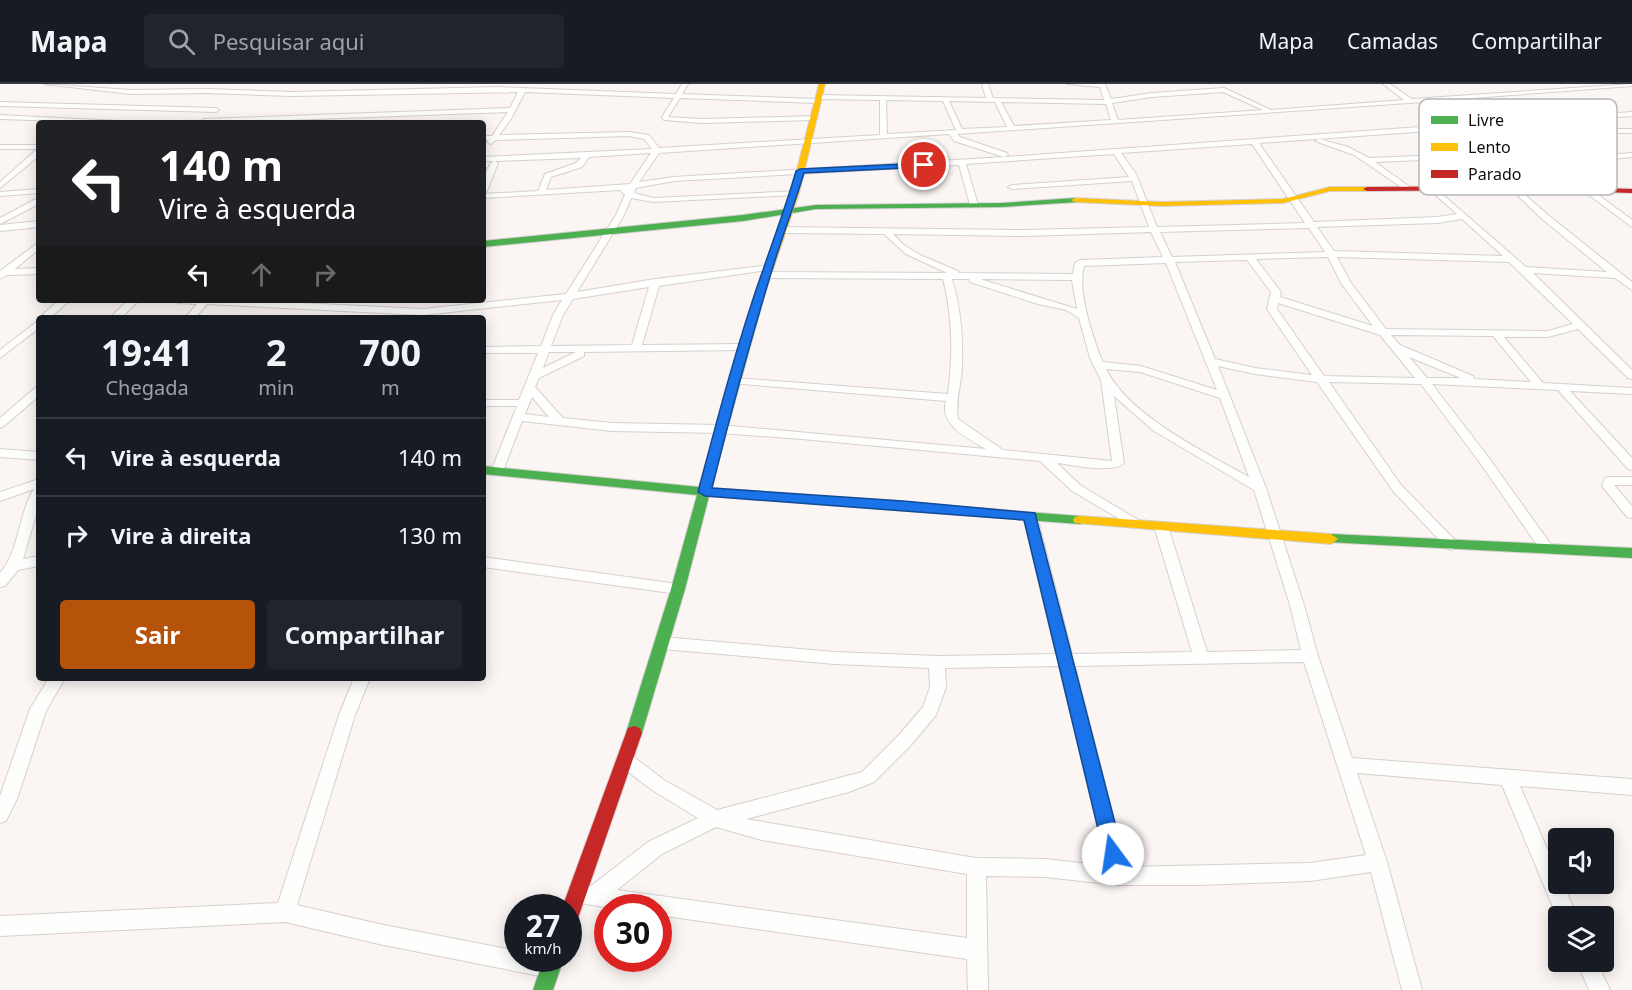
<!DOCTYPE html>
<html lang="pt">
<meta charset="utf-8">
<style>
:root{--surface:#171b24;--page:#20242c;--text:#f1f3f6;--muted:#9ea1a6;--line:#363941;--accent:#b45309}
body{margin:0;font-family:"Noto Sans",sans-serif;background:var(--page);color:var(--text);height:100vh;display:flex;flex-direction:column;font-size:22px;white-space:nowrap}
*{box-sizing:border-box;margin:0}
p{font-size:20px;color:var(--muted)}
.icon{flex:none;width:33px;height:33px;fill:none;stroke:currentColor;stroke-width:2;stroke-linecap:round;stroke-linejoin:round}
.map{position:relative;flex:1;overflow:hidden}
.panel{position:absolute;left:36px;top:231px;width:450px;height:366px;display:flex;flex-direction:column;background:var(--surface);border-radius:6px;box-shadow:0 3px 15px #0003}
.panel>*{flex:none}
.hud{position:absolute;left:36px;top:36px;width:450px;height:183px;border-radius:6px;box-shadow:0 3px 15px #0003;background:#202124;color:#fff;overflow:hidden}
.fabs{position:absolute;left:1548px;top:744px;display:grid;gap:12px}
.fabs a{display:grid;place-items:center;width:66px;height:66px;border-radius:6px;background:var(--surface);box-shadow:0 3px 15px #0003;font-size:30px}
.speed{position:absolute;left:504px;top:810px;display:flex;gap:12px;font-size:30px;font-weight:700;text-align:center}
.speed>*{display:grid;place-content:center;width:78px;height:78px;border-radius:50%;background:var(--surface);box-shadow:0 3px 15px #0003;line-height:1}
.speed small{font-size:15px;font-weight:400}
.speed .limit{border:9px solid #d22;background:#fff;color:#111}
.pin{position:absolute;display:grid;place-items:center;width:51px;height:51px;color:#fff;margin:-26px;border:3px solid #fff;border-radius:50%;box-shadow:0 2px 6px #0007}
.me{position:absolute;width:66px;margin:-33px;rotate:346deg;stroke-linejoin:round;filter:drop-shadow(0 0 4px #0008)}
.turn{display:flex;align-items:center;gap:21px;height:126px;padding:0 24px;font-size:27px}
.turn .icon{width:78px;height:78px;stroke-width:2.5}
.turn b{display:block;font-size:42px;line-height:51px}
.lanes{display:flex;align-items:center;height:57px;padding:0 24px;background:#0003;justify-content:center;gap:30px;direction:ltr}
.lanes .off{opacity:.35}
.eta{display:flex;justify-content:space-evenly;align-items:center;height:102px;text-align:center}
.eta b{font-size:36px;font-weight:700;line-height:42px}
.action{display:flex;gap:12px;margin-top:auto;padding:12px 24px}
.action a{flex:1;height:69px;border-radius:6px;background:var(--accent);color:#fff;font-size:24px;font-weight:700;line-height:69px;text-align:center}
.action a+a{background:var(--page);color:var(--text)}
ul{padding:0;list-style:none}
li{display:flex;align-items:center;gap:18px;height:78px;padding:0 24px;border-top:2px solid var(--line)}
li div{flex:1}
li b{display:block;font-size:22px}
li em{font-style:normal}
header{display:flex;align-items:center;gap:36px;box-sizing:border-box;height:84px;padding:0 30px;background:var(--surface);border-bottom:2px solid var(--line)}
header strong{font-size:28px}
nav{display:flex;gap:33px;margin-inline-start:auto;font-size:21px}
.search{width:420px;height:54px;background:var(--page);display:flex;align-items:center;gap:15px;box-sizing:border-box;padding:0 21px;border-radius:6px;color:var(--muted);font-size:22px}
.map>svg:first-child{display:block}
.lines{fill:none;stroke-linecap:round;stroke-linejoin:round}
.street-casing{stroke:#d6d0cf;stroke-width:2}
.fast-casing{stroke:#d6d0cf;stroke-width:2}
.slow-casing{stroke:#d6d0cf;stroke-width:2}
.jam-casing{stroke:#d6d0cf;stroke-width:2}
.street{fill:#fefefd;fill-rule:evenodd}
.fast{fill:#4caf50;fill-rule:evenodd}
.slow{fill:#ffc107;fill-rule:evenodd}
.jam{fill:#c62828;fill-rule:evenodd}
.route{fill:#1a73e8;stroke:#114b97;stroke-width:1.5}
.key{fill:#fff;stroke:#b8b6b6;stroke-width:1.5}
.key-label{font-size:16px;fill:#120c0c}
</style>
<header>
<strong>Mapa</strong>
<div class="search"><svg class="icon" aria-label="search" viewBox="0 0 24 24"><circle cx="10" cy="10" r="6"/><path d="M15 15l6 6"/></svg>Pesquisar aqui</div>
<nav><a>Mapa</a><a>Camadas</a><a>Compartilhar</a></nav>
</header>
<div class="map">
<svg width="1632" height="906" viewBox="0 0 1632 906">
<rect width="100%" height="100%" fill="#fbf5f4"/>
<g class="lines">
<!-- street casing -->
<g class="street-casing">
<g id="street">
<path d="M44,0L131,6L207,5L292,8L498,3L676,10L682,0H688L682,10L818,15L821,17L818,19L680,14L668,33L702,35L815,32L818,34L815,36L702,39L664,36L662,33L674,14L525,8L511,35L499,51L629,48L649,51L659,64L880,51V16L819,15L816,13L819,11L986,14L982,0H988L993,14L1104,16L1100,3L1067,0H1105L1111,15L1152,9L1224,4L1271,26L1404,16L1383,0H1390L1412,15L1632,0V2L1445,16L1475,26L1499,38L1632,28V32L1559,37L1577,45H1632V49H1576L1550,38L1504,41L1632,136V143L1496,42L1466,44L1542,102V106H1536L1495,73L1375,78L1410,103V107H1407L1354,71L1315,57L1319,55L1348,63L1369,74L1489,69L1458,45L1259,59L1314,138L1437,133L1457,130L1431,107V103H1434L1526,183L1607,188L1542,135L1512,106L1511,104L1515,102L1548,131L1632,198V206L1615,194L1533,189L1632,286V295L1628,294L1578,245L1548,253H1504L1543,299L1632,304V310L1570,307L1632,374V386L1628,385L1558,306L1432,300L1486,370L1552,462L1554,465L1552,468H1542L1478,376L1421,300L1329,298L1401,401L1457,458L1459,461L1452,466L1447,464L1393,407L1317,298L1255,290L1218,282L1266,404L1304,521L1318,572L1352,674L1632,695V711L1520,702L1558,790V800H1563L1577,832H1558V835L1502,701L1357,689L1387,778L1422,906H1402L1371,788L1310,797L1199,801H1119L1045,793L986,792L988,906H968L967,875L658,831V824H609L570,817L567,810L570,803L577,801L591,802L648,758L698,734L652,706L619,681L616,676L619,671L625,669L631,671L664,696L717,726L862,688L899,651L923,623L930,603L929,584L835,580L662,565L657,563L654,559L657,555L662,553L835,568L937,572L1056,570L1023,432L1030,428L1037,432L1072,570L1192,568L1154,442L1161,438L1168,442L1207,568L1301,566L1290,521L1254,406L1154,347L1114,312L1124,379C1113,390 1073,381 1057,379L1080,401L1140,437L1142,440L1140,443L1135,444L1072,407L1040,377L802,355L720,349L612,347L522,337L503,387L501,390H493L491,387L517,322H483V316H519L538,269H483V263L541,262L553,231L562,216L423,231L207,220L195,234H185L197,220L178,219L173,216H238L423,225L566,210L616,131L625,111L620,106L483,114V110L538,107L545,90L576,79L581,74L495,77L498,79L487,107L483,109C483,98 485,85 493,77H483V73L652,65L644,55L629,52L496,56L491,60L487,58L489,56H483V52H492L508,28L205,39L201,37L204,35L510,24L518,8L292,12L207,9L131,10ZM1223,8L1263,26L1118,36L1112,19L1152,13ZM886,16L943,17L956,46L887,50ZM949,17L995,18L1007,43L962,45ZM1438,17L1471,28L1489,38L1004,73L1008,71L1007,69L960,53L957,50ZM1001,18L1106,20L1111,36L1014,42ZM949,50L954,57L1004,73L674,93L639,98L659,69ZM1252,60L1305,139L1157,143L1136,90L1121,69ZM651,69L630,100L546,106L551,93L582,83L589,73ZM1114,70L1129,93L1012,101L1008,103L1012,105L1132,97L1149,143L1024,146L781,143L777,146L781,149L884,150L906,170L947,189L766,188L761,191L766,194L943,195C953,233 953,272 948,310L734,294L730,295V299L946,317C939,342 968,354 986,365L720,341L612,339L563,334L535,303L539,294L584,272V268L744,266L749,263L744,260L642,261L659,202L768,186L773,183L771,181L655,195L577,208L624,131L631,114L653,118L795,111L799,109L798,107L653,114L634,109L636,104L674,97L959,81L970,121L974,123L978,121L966,80ZM1462,135L1503,172L1334,167L1317,143L1437,139ZM1309,144L1325,168L1172,173L1160,148ZM1151,148L1163,173L1080,176L1075,179L1073,190L959,189L958,187L920,171L904,161L893,150L1024,152ZM1328,173L1341,199L1373,242L1280,213L1281,208L1256,175ZM1337,173L1509,178L1573,240L1548,247L1386,245L1351,199ZM1247,176L1271,208L1267,225L1312,291L1255,284L1215,275L1175,178ZM1166,179L1217,306L1141,282L1103,278L1101,274C1092,250 1077,207 1084,182ZM952,195H969L970,198L1038,220L1066,226L1079,234L1090,274L1101,296L1112,377L1003,366L958,335C955,318 961,301 962,284C963,254 961,224 952,195ZM980,195L1072,196L1077,225ZM649,203L632,261L551,262L563,231L573,215ZM1278,219L1380,251L1415,294L1324,292L1277,225ZM1391,251L1493,252L1531,298L1474,295L1473,292L1400,261ZM549,268H576L543,284ZM1409,273L1461,294H1427ZM1106,285L1140,288L1220,314L1249,393C1205,368 1129,332 1106,285ZM532,313L549,333L525,330ZM1304,578L1366,771L1310,779L1126,783L1075,582ZM1059,582L1107,782L1045,775L976,774L746,735L849,708L874,698L911,661L936,631L946,603L945,584ZM716,743L762,756L967,790V854L617,806L662,770Z"/>
<path d="M0,18L216,24L219,26L216,28L0,22Z"/>
<path d="M0,31L119,37L122,39L0,35Z"/>
<rect x="0" y="61" width="39" height="4"/>
<path d="M36,66H39V72L0,104V98Z"/>
<path d="M1632,69V73L1612,75L1596,90L1605,106L1598,108L1590,97L1589,88L1607,71Z"/>
<path d="M39,105V109L0,112V108Z"/>
<path d="M36,115H39V120L0,140V134Z"/>
<path d="M39,137V143L0,147V141Z"/>
<path d="M39,158V165L15,185L39,184V190L7,191L0,195V187Z"/>
<path d="M59,216H70L50,234H39Z"/>
<path d="M128,216H139L121,234H110Z"/>
<path d="M39,236V244L0,274V266Z"/>
<path d="M39,303V312L4,342L0,344V334L35,304Z"/>
<path d="M0,365L39,368V376L0,373Z"/>
<path d="M1609,393H1632V401H1614L1632,422V434L1627,433L1602,402L1605,394Z"/>
<path d="M39,395V403L35,405L39,404V421L23,475L39,472V482L18,486L5,502L0,503V489C20,466 18,430 34,405L0,417V408Z"/>
<path d="M483,473L678,500L683,501L685,505L683,509L678,510L483,483Z"/>
<path d="M49,594H65L46,627L17,715L6,737L0,739V712L30,625Z"/>
<path d="M354,594H370L355,631L297,821L379,840L518,867V874H552L557,877L560,884L557,891L550,894L379,860L285,838L0,852V832L278,819L339,631Z"/>
<path d="M1577,878H1597L1610,906H1589Z"/>
</g>
</g>
<!-- fast casing -->
<g class="fast-casing">
<g id="fast">
<path d="M1075,114L1079,116L1078,118L1002,123L816,125L743,137L483,163V157L743,131L816,121L1002,119Z"/>
<path d="M760,206L765,209L711,404L1080,432L1087,436L1080,440L709,412L685,505L642,649L640,654L634,656L628,654L626,649L671,505L697,411L483,390V382L699,403L755,209Z"/>
<path d="M1331,450L1632,464V474L1326,458L1324,455L1326,452Z"/>
<path d="M544,874H564L553,906H533Z"/>
</g>
</g>
<!-- slow casing -->
<g class="slow-casing">
<g id="slow">
<path d="M819,0H825L799,109L765,209L757,211L755,209L791,109Z"/>
<path d="M1330,103H1367L1371,105L1367,107H1330L1283,119L1162,122L1075,118L1071,116L1075,114L1162,118L1283,115Z"/>
<path d="M1080,432L1331,450L1338,455L1331,460L1075,439L1073,436L1075,433Z"/>
</g>
</g>
<!-- jam casing -->
<g class="jam-casing">
<g id="jam">
<path d="M1539,102L1632,105V109L1539,106L1367,107L1363,105L1367,103Z"/>
<path d="M634,642L640,644L642,649L578,834L575,841L568,844V824H562L626,649L628,644Z"/>
</g>
</g>
<!-- street -->
<use href="#street" class="street"/>
<!-- fast -->
<use href="#fast" class="fast"/>
<!-- slow -->
<use href="#slow" class="slow"/>
<!-- jam -->
<use href="#jam" class="jam"/>
</g>
<!-- route -->
<path class="route" d="M924,79L926,80V83L804,89C794,122 782,153 772,186C750,258 730,331 712,404L903,417L1035,429L1123,770L1120,777L1113,779L1107,777L1104,770L1024,436L705,412L698,408C718,332 738,256 764,183C775,151 787,119 796,87L800,85Z"/>
<!-- legend -->
<rect x="1419" y="15" width="198" height="96" rx="9" class="key"/>
<rect x="1431" y="32" width="27" height="8" fill="#4caf50"/>
<rect x="1431" y="59" width="27" height="8" fill="#ffc107"/>
<rect x="1431" y="86" width="27" height="8" fill="#c62828"/>
<g class="key-label">
<text x="1468" y="42">Livre</text>
<text x="1468" y="69">Lento</text>
<text x="1468" y="96">Parado</text>
</g>
</svg>
<div class="fabs">
<a><svg class="icon" aria-label="sound" viewBox="0 0 24 24"><path d="M4 9h4l5-4v14l-5-4H4zM17 9q2 3 0 6"/></svg></a>
<a><svg class="icon" aria-label="layers" viewBox="0 0 24 24"><path d="M12 4l9 5-9 5-9-5zM3 14l9 5 9-5"/></svg></a>
</div>
<div class="speed"><div>27<small>km/h</small></div><div class="limit">30</div></div>
<div class="pin" style="left:924px;top:81px;background:#d93025"><svg class="icon" aria-label="arrive" viewBox="0 0 24 24"><path d="M6 21V4h12l-3 4 3 4H6"/></svg></div>
<svg class="me" style="left:1113px;top:770px" viewBox="-20 -20 40 40"><circle r="19" fill="#fff"/><path d="M0-13L10 11 0 6-10 11z" fill="#1a73e8"/></svg>
<div class="hud">
<div class="turn"><svg class="icon" aria-label="left" viewBox="0 0 24 24"><path d="M17 20v-9H6M10 6l-5 5 5 5"/></svg><div><b>140 m</b>Vire à esquerda</div></div>
<div class="lanes"><svg class="icon" aria-label="left" viewBox="0 0 24 24"><path d="M17 20v-9H6M10 6l-5 5 5 5"/></svg><svg class="icon off" aria-label="ahead" viewBox="0 0 24 24"><path d="M12 20V5M6 11l6-6 6 6"/></svg><svg class="icon off" aria-label="right" viewBox="0 0 24 24"><path d="M7 20v-9h11M14 6l5 5-5 5"/></svg></div>
</div>
<section class="panel">
<div class="eta">
<div><b>19:41</b><p>Chegada</p></div>
<div><b>2</b><p>min</p></div>
<div><b>700</b><p>m</p></div>
</div>
<ul>
<li><svg class="icon" aria-label="left" viewBox="0 0 24 24"><path d="M17 20v-9H6M10 6l-5 5 5 5"/></svg><div><b>Vire à esquerda</b></div><em>140 m</em></li>
<li><svg class="icon" aria-label="right" viewBox="0 0 24 24"><path d="M7 20v-9h11M14 6l5 5-5 5"/></svg><div><b>Vire à direita</b></div><em>130 m</em></li>
</ul>
<div class="action"><a>Sair</a><a>Compartilhar</a></div>
</section>
</div>
